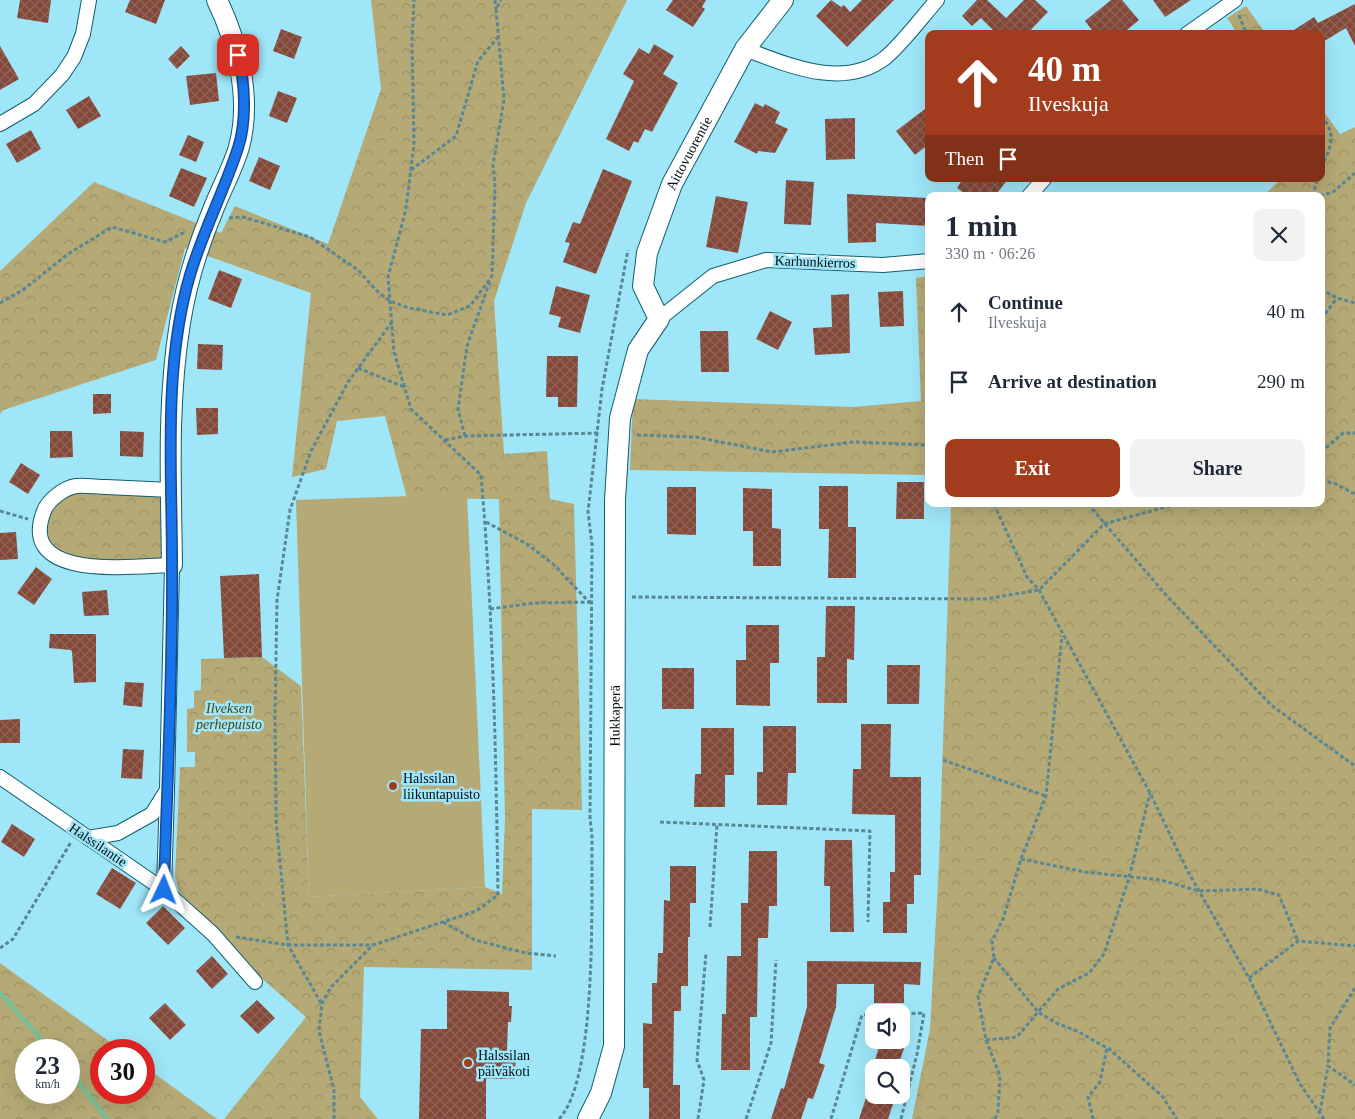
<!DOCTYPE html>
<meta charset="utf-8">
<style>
:root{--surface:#fff;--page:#f2f2f3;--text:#1f2937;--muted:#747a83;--accent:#a33c1d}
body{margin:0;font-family:"Times New Roman",serif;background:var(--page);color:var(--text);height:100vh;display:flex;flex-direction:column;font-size:19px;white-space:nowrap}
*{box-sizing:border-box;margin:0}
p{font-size:16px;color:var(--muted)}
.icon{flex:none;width:28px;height:28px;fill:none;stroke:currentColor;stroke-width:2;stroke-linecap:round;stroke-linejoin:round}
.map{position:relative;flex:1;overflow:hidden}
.sheet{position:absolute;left:925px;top:192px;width:400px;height:315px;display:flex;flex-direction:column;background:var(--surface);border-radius:10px;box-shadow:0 5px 20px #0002}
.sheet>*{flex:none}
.banner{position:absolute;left:925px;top:30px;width:400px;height:152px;border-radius:10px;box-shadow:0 5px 20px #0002;background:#a33c1d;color:#fff;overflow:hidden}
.fabs{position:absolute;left:865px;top:1004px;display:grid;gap:10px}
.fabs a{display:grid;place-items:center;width:45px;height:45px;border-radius:10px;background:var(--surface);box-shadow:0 5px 20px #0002;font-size:25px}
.speed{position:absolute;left:15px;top:1039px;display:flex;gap:10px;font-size:25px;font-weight:700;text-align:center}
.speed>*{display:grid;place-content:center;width:65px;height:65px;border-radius:50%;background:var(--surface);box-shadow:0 5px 20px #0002;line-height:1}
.speed small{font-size:12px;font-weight:400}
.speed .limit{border:8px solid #d22;background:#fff;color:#111}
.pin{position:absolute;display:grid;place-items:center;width:42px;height:42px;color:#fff;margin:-21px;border-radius:10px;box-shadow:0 2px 8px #0006}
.me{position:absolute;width:55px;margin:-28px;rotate:2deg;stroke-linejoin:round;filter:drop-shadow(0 0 4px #0008)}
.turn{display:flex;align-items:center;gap:18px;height:105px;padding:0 20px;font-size:22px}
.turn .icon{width:65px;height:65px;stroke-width:2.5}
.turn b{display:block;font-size:35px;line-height:42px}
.then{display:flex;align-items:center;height:48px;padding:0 20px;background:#0003;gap:10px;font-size:19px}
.round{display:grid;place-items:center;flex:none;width:52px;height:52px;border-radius:10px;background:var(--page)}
.overview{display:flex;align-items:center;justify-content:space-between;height:85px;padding:0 20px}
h1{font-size:30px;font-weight:700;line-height:38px}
.action{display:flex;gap:10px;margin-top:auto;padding:10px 20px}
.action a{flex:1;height:58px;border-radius:10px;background:var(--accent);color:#fff;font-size:20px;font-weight:700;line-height:58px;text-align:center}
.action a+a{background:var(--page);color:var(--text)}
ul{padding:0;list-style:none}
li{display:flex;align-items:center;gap:15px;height:70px;padding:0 20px}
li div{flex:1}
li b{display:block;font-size:19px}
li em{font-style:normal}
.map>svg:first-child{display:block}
.grass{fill:#b5a975}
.forest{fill:url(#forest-crowns);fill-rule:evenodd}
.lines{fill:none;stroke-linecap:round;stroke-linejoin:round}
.stream{stroke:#7dbd95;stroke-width:5}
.building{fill:url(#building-cross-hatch)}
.street-casing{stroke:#0e5e6f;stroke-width:16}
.secondary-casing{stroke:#0e5e6f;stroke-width:22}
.path{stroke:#598794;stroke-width:3;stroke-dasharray:4 2.5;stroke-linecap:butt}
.street{stroke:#fff;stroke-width:14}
.secondary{stroke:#fff;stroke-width:20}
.route-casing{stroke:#114b97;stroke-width:12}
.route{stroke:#1a73e8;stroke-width:9}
.poi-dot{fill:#a33c1d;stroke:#9fe6f9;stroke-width:2}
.labels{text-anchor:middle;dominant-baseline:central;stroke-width:5;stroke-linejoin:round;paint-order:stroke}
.street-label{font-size:14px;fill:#000e13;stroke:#9fe6f9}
.park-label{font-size:14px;font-style:italic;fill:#4a3f0a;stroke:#9fe6f9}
.poi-label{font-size:14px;fill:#000e13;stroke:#9fe6f9;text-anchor:start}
</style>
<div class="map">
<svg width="1355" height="1119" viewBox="0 0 1355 1119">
<defs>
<pattern id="forest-crowns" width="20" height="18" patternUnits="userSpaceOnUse" patternTransform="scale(1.25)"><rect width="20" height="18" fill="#b5a975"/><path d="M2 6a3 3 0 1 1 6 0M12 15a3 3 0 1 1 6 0" fill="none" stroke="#9a9064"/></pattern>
<pattern id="building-cross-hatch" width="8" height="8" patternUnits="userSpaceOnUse" patternTransform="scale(1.25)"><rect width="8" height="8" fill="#844838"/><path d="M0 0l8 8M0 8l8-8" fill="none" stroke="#906458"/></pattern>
</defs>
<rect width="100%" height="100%" fill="#9fe6f9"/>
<!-- grass -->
<path class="grass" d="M467,494L485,887L309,897L296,500Z"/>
<!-- forest -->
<g class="forest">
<path d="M371,0H627L526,203L494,301L504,454L547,451L550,499L574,504L582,810L532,809V970L364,967L360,1097L378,1119H224L306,1017L237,957L179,891L175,876L180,767H195V752H187V709L194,708V691L201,690V659L262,657L301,686L309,897L485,887L502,894L505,818L499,499L407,498L385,416L337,421L326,469L292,477L311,293L185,248L156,360L3,410L0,414V271L94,182L221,233L235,206L328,244L381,89Z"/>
<path d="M1246,6L1266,34H1238L1227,18Z"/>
<path d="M1321,108L1340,134L1355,127V1119H912L930,1029L939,863L951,504H1321V196H1263L1281,179H1321Z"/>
<path d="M929,276V475L630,470L633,399L853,407L921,401L916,278Z"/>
<path d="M75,486L171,490L172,565L88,566L40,539L45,507Z"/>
<path d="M0,963L121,1050H101V1092H144V1066L217,1119H0ZM26,1050H69V1092H26Z"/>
</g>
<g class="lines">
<!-- stream -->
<g class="stream">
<path d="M0,993L51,1050"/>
<path d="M69,1070L107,1119"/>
</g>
</g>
<!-- building -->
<g class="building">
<path d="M20,0H51L48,23L17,18Z"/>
<path d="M130,0H165L156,24L125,12Z"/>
<path d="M673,0H706L702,7L705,9L693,27L666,10Z"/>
<path d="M831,0L841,7L844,5L850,12L862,0H894L847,47L816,16Z"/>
<path d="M977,0H987L1006,18L1024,0H1035L1048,12L1027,34H991L994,31L981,18L972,26L962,16Z"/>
<path d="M1111,0H1122L1139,20L1122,34H1095L1085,21Z"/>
<path d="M1153,0H1191L1165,17Z"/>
<path d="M1355,4V46L1346,28L1321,43V34H1288L1314,17L1318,23Z"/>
<path d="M281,29L302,37L294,59L273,51Z"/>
<path d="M654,44L674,56L663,74L678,83L652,132L645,129L638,143L634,141L629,151L606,139L634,81L623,74L639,48L649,54Z"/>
<path d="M0,46L19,79L0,90Z"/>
<path d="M181,46L190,56L177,69L168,59Z"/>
<path d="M216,73L219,101L190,105L186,76Z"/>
<path d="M278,91L297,98L287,123L269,116Z"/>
<path d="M89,96L101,116L78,129L66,110Z"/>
<path d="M755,103L763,107L765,104L780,112L775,123L788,129L775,153L758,151L757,154L734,142Z"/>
<path d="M929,106V144L915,155L896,131Z"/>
<path d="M855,118V159L826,160L825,119Z"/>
<path d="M31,130L41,149L17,163L6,144Z"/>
<path d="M188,135L204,142L196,162L179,155Z"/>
<path d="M259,157L280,166L270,190L249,181Z"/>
<path d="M181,168L207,178L194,207L169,196Z"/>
<path d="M603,169L632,181L596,274L563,262L570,243L565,242L573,222L580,224Z"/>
<path d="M963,179H1008L995,196H968L957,188Z"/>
<path d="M786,180L814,182L811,225L784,224Z"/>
<path d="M847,194L929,198V226L876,223V242L848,243Z"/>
<path d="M716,196L748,202L738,253L706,247Z"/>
<path d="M219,270L242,279L231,308L208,299Z"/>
<path d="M556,286L590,295L580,333L558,327L561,317L549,314Z"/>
<path d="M903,291L904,326L880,327L878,292Z"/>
<path d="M849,294L850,353L815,355L813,328L832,327L831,295Z"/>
<path d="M770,311L792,322L778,350L756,339Z"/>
<path d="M700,331H728L729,372H701Z"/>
<path d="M198,344L223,345L222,370L197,369Z"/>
<path d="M547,356H578L577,407H558V397H546Z"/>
<path d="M93,394H111V413L93,414Z"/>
<path d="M196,408H218V434L197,435Z"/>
<path d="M50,431H72L73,457L50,458Z"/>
<path d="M120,431L144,432L143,457L120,456Z"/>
<path d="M21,463L40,475L28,494L9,482Z"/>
<path d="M897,482H924V519H896Z"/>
<path d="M819,486H848V527H856V578H828L829,529H819Z"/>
<path d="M667,487H696V535L667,534Z"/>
<path d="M743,488L772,489V528L781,529V566H753V531H743Z"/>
<path d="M16,532L18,559L0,560V533Z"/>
<path d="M36,567L52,579L34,605L17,593Z"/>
<path d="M259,574L262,657L224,658L220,576Z"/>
<path d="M107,590L109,615L84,616L82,592Z"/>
<path d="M826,606H855L854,660L847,659V703H817V657H825Z"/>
<path d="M746,625H779V663H770V706L736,705V660H746Z"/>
<path d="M50,634H96V682L74,683L72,652L71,650L49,648Z"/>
<path d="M887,665H920L919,704H887Z"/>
<rect x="662" y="668" width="32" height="41"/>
<path d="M125,682L144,683L142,707L123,705Z"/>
<path d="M20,719V743H0V720Z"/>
<path d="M861,724H891L890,777H921V875H914V904H907V933H883V902H890V872H895V815L852,814L853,769H861Z"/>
<path d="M763,726H796V773H788L787,805H757V772H763Z"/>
<path d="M701,728H734V775H725V807H694L695,774H701Z"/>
<path d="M123,749L144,750L142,779L121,778Z"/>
<path d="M12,824L35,839L24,857L1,842Z"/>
<path d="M825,840H852L854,932H830V886H824Z"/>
<path d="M749,851H777V906H769L768,938H758L757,1017H750V1070H721L722,1014H726L727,956H741V903H748Z"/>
<path d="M670,866H696V903H690V937H688V986H681V1011H674L673,1085H680V1119H649V1088H643V1023L652,1024V983H657L658,953H663L664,900L670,901Z"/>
<path d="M112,868L136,883L120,909L96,894Z"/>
<path d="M163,906L185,928L168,945L146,923Z"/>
<path d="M212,956L228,974L212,989L196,971Z"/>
<path d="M807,961L921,962L920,985L904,984V1003H874V984H837L836,1007L819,1063L825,1065L813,1099L808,1098L801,1119H771L781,1088L784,1089L807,1007Z"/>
<path d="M447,990L509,992V1006H512L511,1022H508L507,1051H516L515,1079H486V1119H419L421,1029H447Z"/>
<path d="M257,1000L275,1018L258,1034L240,1016Z"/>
<path d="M165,1003L186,1025L170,1040L149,1018Z"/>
<path d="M881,1040H907L897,1068H876L878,1061L875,1060Z"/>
<path d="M867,1095H896L888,1119H859Z"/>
</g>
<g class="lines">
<!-- street casing -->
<g class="street-casing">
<g id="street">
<path d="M1187,34L1235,0"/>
<path d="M745,49C788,65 843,90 885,58C902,44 922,17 937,0"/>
<path d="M0,124L34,104L62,75L74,57L83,34L89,0"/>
<path d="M1029,196L1044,179"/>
<path d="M659,319L713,276L766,260L883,265L929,261"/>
<path d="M0,777L164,890L213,934L255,982"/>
<path d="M88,838L118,833L152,814L167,790L172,565C134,566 16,582 44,511C48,500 64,488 76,486C85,485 97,487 106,487C128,488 149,489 171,490"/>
<path d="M164,890L167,791"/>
</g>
</g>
<!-- secondary casing -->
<g class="secondary-casing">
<g id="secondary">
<path d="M172,565C171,484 167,402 180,323C186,284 198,246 213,210C221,189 233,168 239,147C252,98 238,44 217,0"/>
<path id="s1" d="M588,1119L601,1093L614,1046L615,500L620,418L638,350L659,319L643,286L647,253L672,184L745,49L783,0"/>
</g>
</g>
<!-- path -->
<g class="path">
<path d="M495,0L496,9"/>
<path d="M1239,15L1244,28L1248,34"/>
<path d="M1321,116C1339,136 1329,148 1321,170"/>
<path d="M411,170L456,136L478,61L498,37"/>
<path d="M1312,196L1318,179"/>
<path d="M1320,196L1333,192L1355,173"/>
<path d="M229,218L243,217L310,237L358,270L378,292L390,301L409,308L447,315L470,306L492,276L495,184L493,165L504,100L496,9L501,0"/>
<path d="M1321,289L1337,298L1355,303"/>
<path d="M0,303L23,290L68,254L112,227L165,242L185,232"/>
<path d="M1321,319L1337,298"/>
<path d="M358,368L404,387"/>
<path d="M637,435L696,437L772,452L854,442L929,445"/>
<path d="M465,436L458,409L467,346L490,281"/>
<path d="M445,440L465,436L599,433"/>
<path d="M1321,452L1343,433H1355"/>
<path d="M1321,481L1334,483L1355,494"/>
<path d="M994,504L1027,577L1039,590L1150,793L1187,870L1249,978L1300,1084L1324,1119"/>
<path d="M1088,504L1166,595L1271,705L1355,766"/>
<path d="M0,511L28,519"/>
<path d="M486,522L527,544L553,564L590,603"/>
<path d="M632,597L985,599L1039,590L1104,524L1177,504"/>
<path d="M490,609L534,603L592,602"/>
<path d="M943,760L1046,796"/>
<path d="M660,822L870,831L868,922"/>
<path d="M1021,859L1085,872L1161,880L1199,891L1257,889L1279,895L1298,941"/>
<path d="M443,922L475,940L526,953L556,956"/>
<path d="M710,927L717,824"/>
<path d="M236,937L288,945H373"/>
<path d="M0,948L13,939L71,842"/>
<path d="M1249,978L1298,941L1355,946"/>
<path d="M1355,988L1330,1028L1328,1066L1355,1085"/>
<path d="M321,1003L288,945L276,820L275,715L277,600L290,510L311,451L348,382L392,322"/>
<path d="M986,1040L1017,1037L1038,1012L994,958"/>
<path d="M1108,1048L1162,1096L1177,1119"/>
<path d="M1320,1112L1328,1066"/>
<path d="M334,1119V1090L319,1031L322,1003L331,987L373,945L476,911L498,895C496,754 493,614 481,475L411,409L394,352L388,277L406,209L414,144L412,42L414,0"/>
<path d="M559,1119C598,1078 591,898 592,837L590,817L592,544L588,512L602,389L628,250"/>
<path d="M698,1119L704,1080L697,1060L706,953"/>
<path d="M746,1119L771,1043L776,960"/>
<path d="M831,1119L862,1015H874"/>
<path d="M901,1119L917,1054L924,1013L901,1014"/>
<path d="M995,1119L998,1112L1000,1076L986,1040L978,996L994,958L992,941L1003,919L1021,859L1046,796L1062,636"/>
<path d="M1093,1119L1088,1097L1100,1082L1107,1048L1077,1031L1056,1023L1038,1012L1058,989L1089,973L1104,954L1129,878L1150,793"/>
</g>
<!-- street -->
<use href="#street" class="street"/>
<!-- secondary -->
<use href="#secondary" class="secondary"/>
</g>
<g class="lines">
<!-- route casing -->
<g class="route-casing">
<path id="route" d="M164,890C167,781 173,672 172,563C172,468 163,367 190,275C203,231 224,191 238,148C247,121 245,82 238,55"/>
</g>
<!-- route -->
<use href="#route" class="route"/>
</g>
<!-- markers -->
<g class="poi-dot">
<circle cx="393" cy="786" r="5"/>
<circle cx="468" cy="1063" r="5"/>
</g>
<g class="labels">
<!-- street labels -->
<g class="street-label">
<text stroke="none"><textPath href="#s1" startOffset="992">Aittovuorentie</textPath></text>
<text transform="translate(815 262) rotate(2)">Karhunkierros</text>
<text stroke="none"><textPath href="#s1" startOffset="408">Hukkaperä</textPath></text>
<text transform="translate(98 845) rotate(34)">Halssilantie</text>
</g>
<!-- park labels -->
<g class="park-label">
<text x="229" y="708">Ilveksen<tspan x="229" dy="16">perhepuisto</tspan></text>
</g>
<!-- poi labels -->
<g class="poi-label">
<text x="403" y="778">Halssilan<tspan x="403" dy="16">liikuntapuisto</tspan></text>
<text x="478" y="1055">Halssilan<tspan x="478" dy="16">päiväkoti</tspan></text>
</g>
</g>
</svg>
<div class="fabs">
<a><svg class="icon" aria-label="sound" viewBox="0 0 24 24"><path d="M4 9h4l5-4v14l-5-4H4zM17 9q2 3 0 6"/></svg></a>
<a><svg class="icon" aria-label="search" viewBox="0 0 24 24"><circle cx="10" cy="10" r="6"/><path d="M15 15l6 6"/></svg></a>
</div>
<div class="speed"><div>23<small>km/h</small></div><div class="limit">30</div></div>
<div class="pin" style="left:238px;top:55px;background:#d93025"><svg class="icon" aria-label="arrive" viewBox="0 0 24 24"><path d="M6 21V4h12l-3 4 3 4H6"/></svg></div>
<svg class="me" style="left:164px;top:890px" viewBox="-20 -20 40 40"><path d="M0-17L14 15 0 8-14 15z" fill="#1a73e8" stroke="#fff" stroke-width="4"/></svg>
<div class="banner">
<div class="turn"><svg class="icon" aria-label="ahead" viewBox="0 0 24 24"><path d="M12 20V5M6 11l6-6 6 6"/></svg><div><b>40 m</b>Ilveskuja</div></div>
<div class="then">Then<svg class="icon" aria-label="arrive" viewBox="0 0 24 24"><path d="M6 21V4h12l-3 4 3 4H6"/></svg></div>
</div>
<section class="sheet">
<div class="overview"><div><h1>1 min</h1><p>330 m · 06:26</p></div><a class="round"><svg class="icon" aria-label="close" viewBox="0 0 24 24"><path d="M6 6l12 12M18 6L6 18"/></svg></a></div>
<ul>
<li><svg class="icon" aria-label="ahead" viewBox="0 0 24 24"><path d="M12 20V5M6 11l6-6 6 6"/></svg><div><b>Continue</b><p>Ilveskuja</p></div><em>40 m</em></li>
<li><svg class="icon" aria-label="arrive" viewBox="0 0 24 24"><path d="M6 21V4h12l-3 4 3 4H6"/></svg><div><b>Arrive at destination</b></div><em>290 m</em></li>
</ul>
<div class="action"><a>Exit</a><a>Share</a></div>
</section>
</div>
